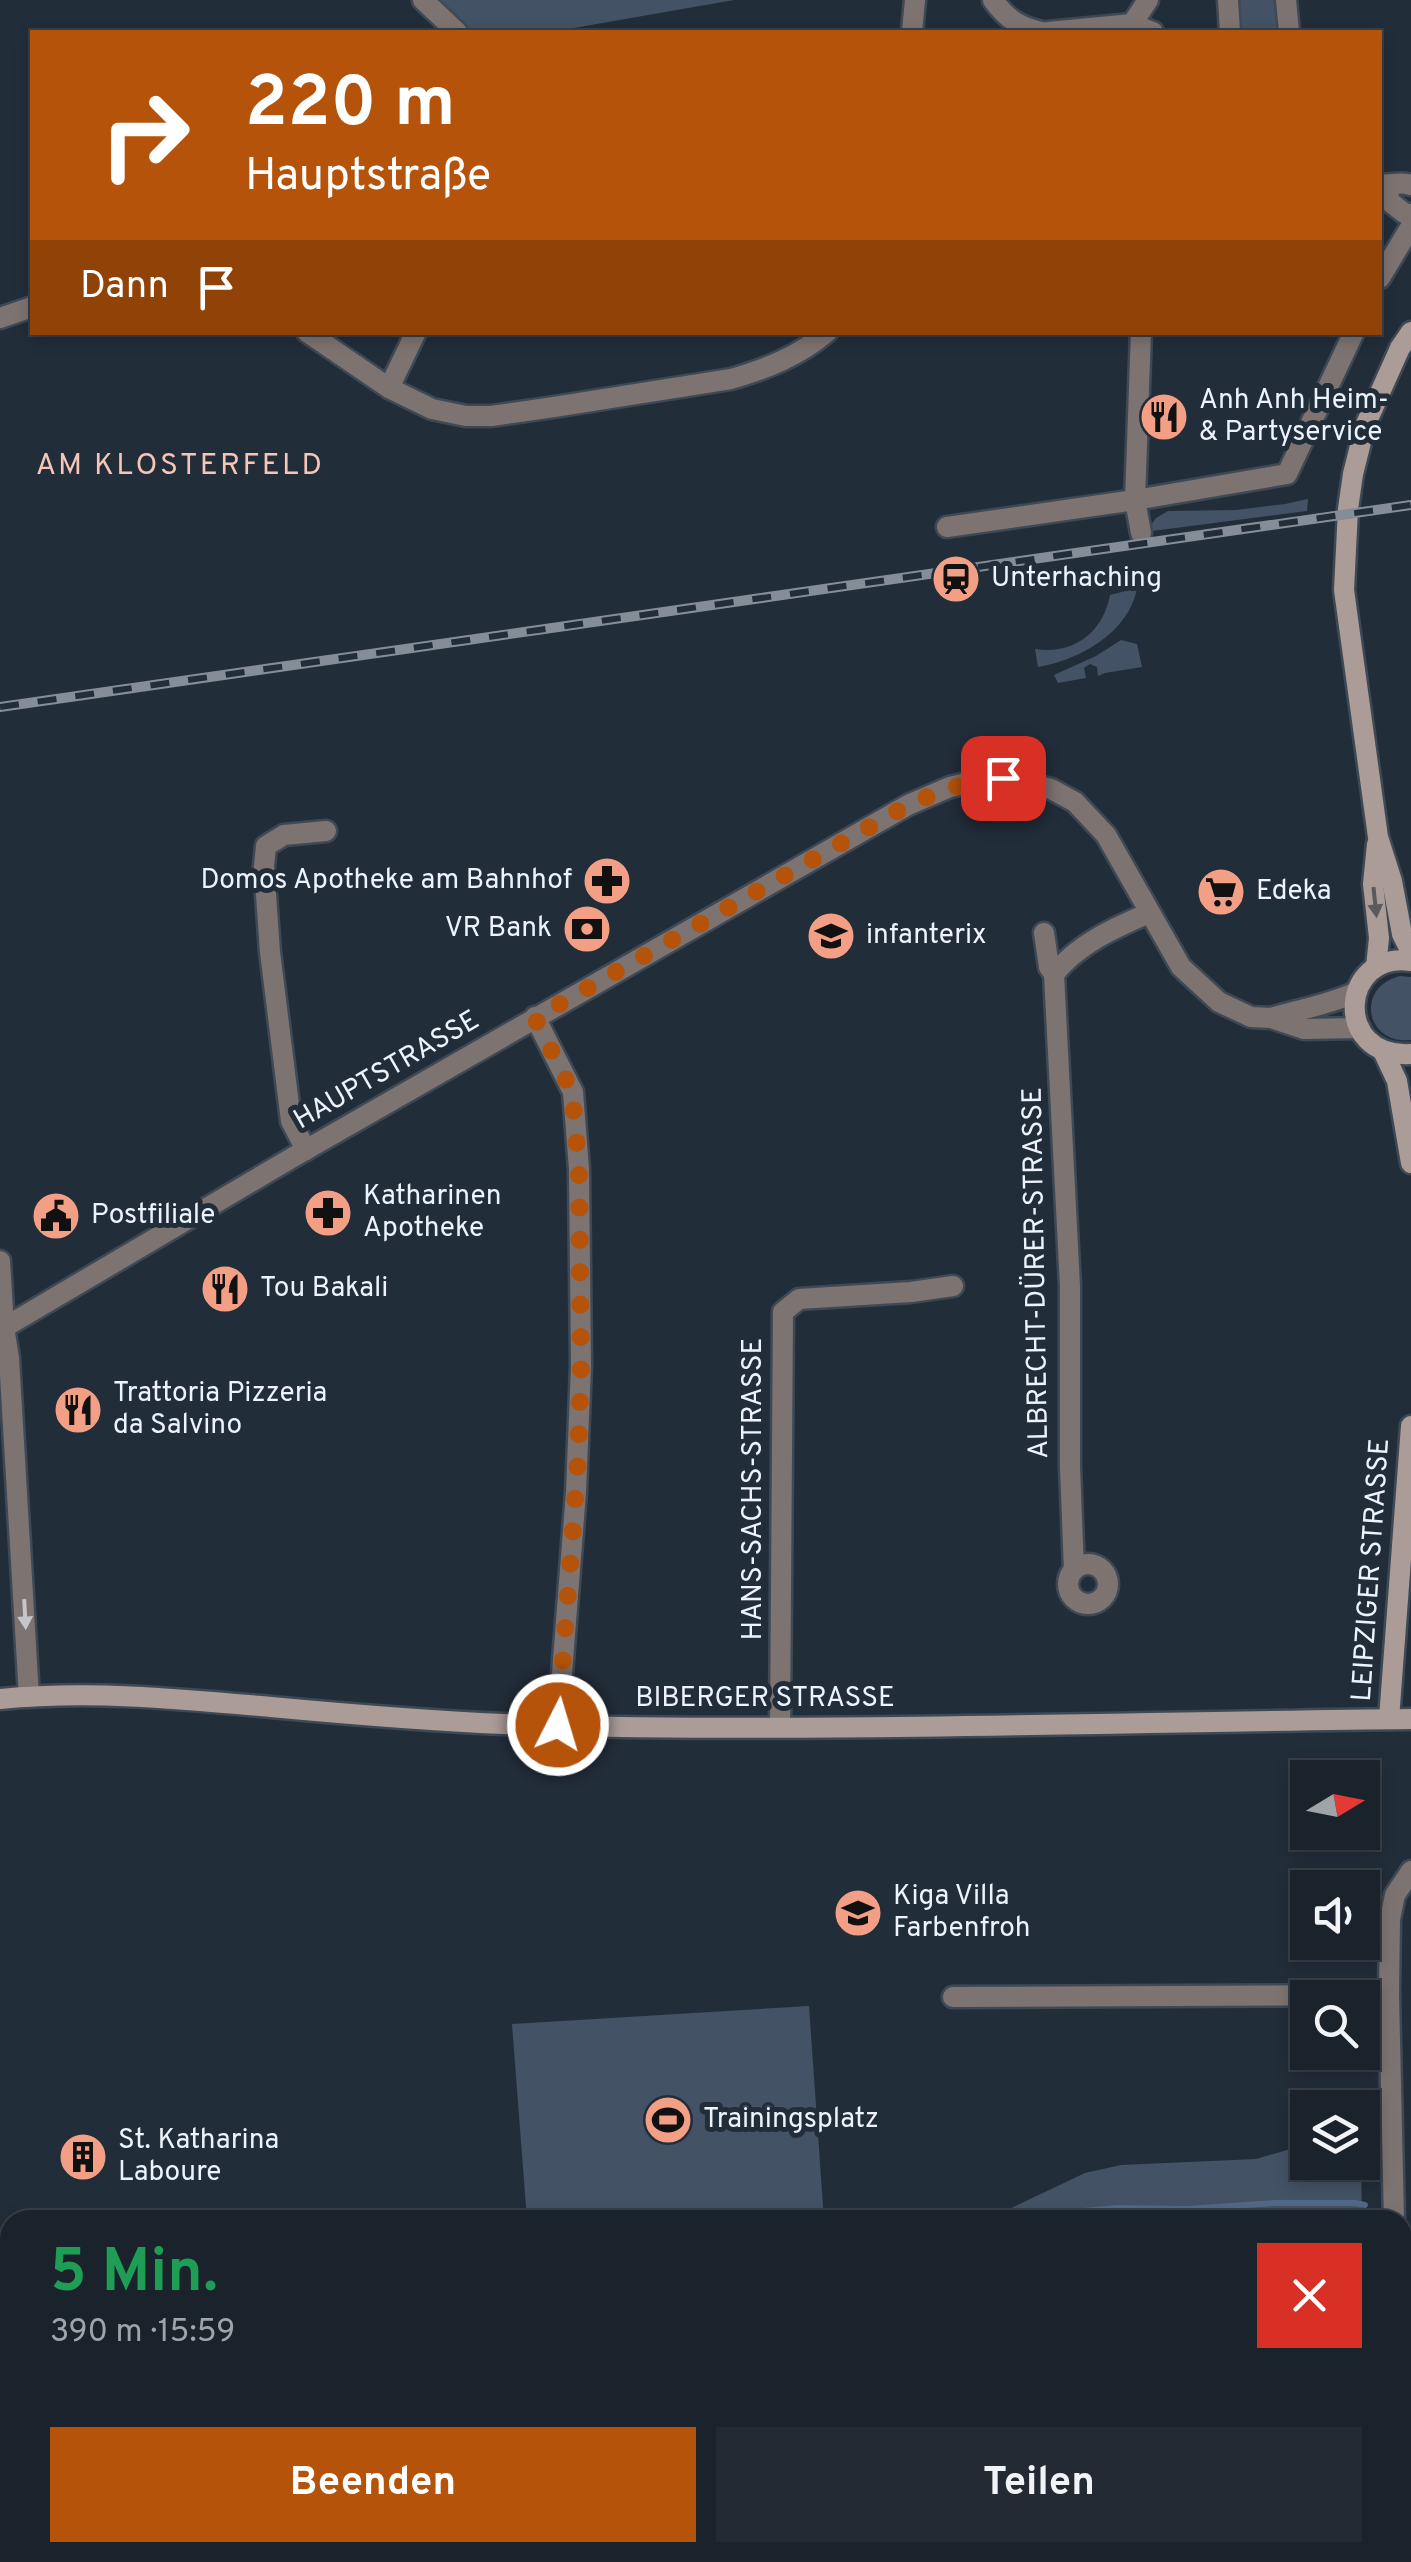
<!DOCTYPE html>
<html lang="de">
<meta charset="utf-8">
<style>
:root{--surface:#1a222c;--page:#232a34;--text:#f1f3f6;--muted:#9fa4a9;--line:#383f48;--accent:#b45309}
body{margin:0;font-family:Overpass,sans-serif;background:var(--page);color:var(--text);height:100vh;display:flex;flex-direction:column;font-size:38px;white-space:nowrap}
*{box-sizing:border-box;margin:0}
p{font-size:32px;color:var(--muted)}
.icon{flex:none;width:55px;height:55px;fill:none;stroke:currentColor;stroke-width:2;stroke-linecap:round;stroke-linejoin:round}
.map{position:relative;flex:1;overflow:hidden}
.sheet{position:absolute;left:0px;top:2210px;width:1412px;height:352px;display:flex;flex-direction:column;background:var(--surface);border-radius:30px 30px 0 0;box-shadow:0 5px 15px #0003,0 0 0 2px var(--line)}
.sheet>*{flex:none}
.top-card{position:absolute;left:30px;top:30px;width:1352px;height:305px;border-radius:0px;box-shadow:0 5px 15px #0003,0 0 0 2px var(--line);background:#b45309;color:#fff;overflow:hidden}
.needle{width:65px;rotate:80deg}
.fabs{position:absolute;left:1290px;top:1760px;display:grid;gap:20px}
.fabs a{display:grid;place-items:center;width:90px;height:90px;border-radius:0px;background:var(--surface);box-shadow:0 5px 15px #0003,0 0 0 2px var(--line);font-size:50px}
.pin{position:absolute;display:grid;place-items:center;width:85px;height:85px;color:#fff;margin:-42px;border-radius:20px;box-shadow:0 5px 15px #0006}
.me{position:absolute;width:110px;margin:-55px;rotate:5deg;stroke-linejoin:round;filter:drop-shadow(0 0 8px #0008)}
.turn{display:flex;align-items:center;gap:35px;height:210px;padding:0 50px;font-size:45px}
.turn .icon{width:130px;height:130px;stroke-width:2.5}
.turn b{display:block;font-size:70px;line-height:85px}
.then{display:flex;align-items:center;height:95px;padding:0 50px;background:#0003;gap:20px;font-size:38px}
.round{display:grid;place-items:center;flex:none;width:105px;height:105px;border-radius:0px;background:var(--page)}
.summary{display:flex;align-items:center;justify-content:space-between;height:170px;padding:0 50px}
h1{font-size:60px;font-weight:700;line-height:75px;color:#1e9e55}
.button{display:flex;gap:20px;margin-top:auto;padding:20px 50px}
.button a{flex:1;height:115px;border-radius:0px;background:var(--accent);color:#fff;font-size:40px;font-weight:700;line-height:115px;text-align:center}
.button a+a{background:var(--page);color:var(--text)}
.map>svg:first-child{display:block}
.green{fill:#435265}
.lines{fill:none;stroke-linecap:round;stroke-linejoin:round}
.stream{stroke:#516986;stroke-width:6}
.lane-casing{stroke:#3e4955;stroke-width:16}
.street-casing{stroke:#3e4955;stroke-width:25}
.secondary-casing{stroke:#3e4955;stroke-width:25}
.lane{stroke:#7d7371;stroke-width:11}
.street{stroke:#7d7371;stroke-width:20}
.secondary{stroke:#ab9c97;stroke-width:20}
.rail-casing{stroke:#848d98;stroke-width:10}
.rail{stroke:#222d3a;stroke-width:6;stroke-dasharray:19;stroke-linecap:butt}
.oneway{fill:#59595f}
.oneway2{fill:#c5c6cb}
.route{stroke:#b45309;stroke-width:18;stroke-dasharray:0 32.4}
.labels{text-anchor:middle;dominant-baseline:central;stroke-width:10;stroke-linejoin:round;paint-order:stroke}
.poi-label{font-size:28px;fill:#ecf3fc;stroke:#222d3a;text-anchor:start}
.street-label{font-size:28px;fill:#ecf3fc;stroke:#222d3a}
.neighbourhood-label{font-size:30px;letter-spacing:2.5px;fill:#f6c5b6;stroke:#222d3a}
</style>
<div class="map">
<svg width="1411" height="2562" viewBox="0 0 1411 2562">
<rect width="100%" height="100%" fill="#222d3a"/>
<!-- green -->
<g class="green">
<path d="M440,0H734L551,32H469L466,26Z"/>
<path d="M1235,0H1279L1282,32H1238Z"/>
<path d="M1308,499L1307,511L1152,531L1151,525L1156,518L1168,511L1236,510L1285,504Z"/>
<path d="M1137,588C1129,633 1079,660 1038,667L1035,649C1073,655 1103,633 1110,595Z"/>
<path d="M1121,640L1137,644L1142,667L1105,673L1098,676L1097,667L1090,664L1084,668L1086,678L1058,683L1054,675L1096,656Z"/>
<path d="M1400,976L1411,977V1040C1365,1045 1355,987 1400,976Z"/>
<path d="M809,2006L824,2220H527L512,2024Z"/>
<path d="M1307,2144L1308,2162L1361,2163L1362,2220H986L1085,2173L1121,2165L1256,2159Z"/>
<path d="M1376,2553V2562H788L786,2553Z"/>
</g>
<g class="lines">
<!-- stream -->
<g class="stream">
<path d="M1048,2220L1062,2213L1117,2208L1187,2209L1274,2203H1355L1365,2205"/>
<path d="M0,2413L10,2417"/>
</g>
<!-- lane casing -->
<g class="lane-casing">
<path id="lane" d="M0,2386L10,2391"/>
</g>
<!-- street casing -->
<g class="street-casing">
<g id="street">
<path d="M423,0L457,32"/>
<path d="M993,0C1007,19 1019,27 1042,32"/>
<path d="M1228,0L1230,32"/>
<path d="M1286,0L1289,32"/>
<path d="M912,32L915,0"/>
<path d="M1048,32L1132,24L1153,32"/>
<path d="M1132,32V24L1148,0"/>
<path d="M1380,184C1391,186 1400,181 1411,185"/>
<path d="M1388,185L1389,201L1404,213L1411,214"/>
<path d="M1380,278L1411,226"/>
<path d="M0,318L32,307"/>
<path d="M307,332L389,388L432,409L466,416H491L554,407L731,379C766,369 799,356 827,332"/>
<path d="M389,388L416,332"/>
<path d="M947,527L1135,500L1287,474L1354,332"/>
<path d="M1141,533L1135,500L1141,332"/>
<path d="M1044,933L1049,967L1054,974"/>
<path d="M535,1017L573,1092L579,1169L581,1366L576,1492L558,1725"/>
<path d="M1271,1018C1300,1009 1329,1005 1356,992"/>
<path d="M306,1150L291,1121L270,952L264,866L266,846L284,835L326,831"/>
<path d="M0,1261L4,1327L9,1358L29,1697"/>
<path d="M0,1330L295,1156L908,805L950,787L978,780L1010,779L1051,789L1075,802L1106,835L1181,967L1219,1002L1251,1017L1271,1018L1304,1029L1360,1028"/>
<circle cx="1088" cy="1584" r="20"/>
<path d="M1074,1570L1070,1467V1286L1054,974C1078,944 1114,928 1149,913"/>
<path d="M780,1727L783,1312L799,1299L911,1292L953,1286"/>
<path d="M953,1997L1389,1995"/>
<path d="M1394,2220L1389,1995L1390,1919L1395,1895L1411,1871"/>
<path d="M1402,2420L1409,2562"/>
</g>
</g>
<!-- secondary casing -->
<g class="secondary-casing">
<g id="secondary">
<path d="M1411,332L1400,348L1365,426L1353,474L1348,509L1344,590L1378,837L1392,881L1402,934L1411,952"/>
<path d="M1411,961C1340,950 1332,1059 1411,1054"/>
<path d="M1376,967L1379,938L1373,884L1377,844"/>
<path d="M1383,1051L1397,1081L1411,1163"/>
<path d="M0,1699C90,1690 182,1699 271,1707C357,1715 442,1722 527,1725C822,1733 1117,1722 1411,1719"/>
<path d="M1389,1719L1411,1426"/>
</g>
</g>
<!-- lane -->
<use href="#lane" class="lane"/>
<!-- street -->
<use href="#street" class="street"/>
<!-- secondary -->
<use href="#secondary" class="secondary"/>
<!-- rail casing -->
<g class="rail-casing">
<path id="rail" d="M0,707L1411,505"/>
</g>
<!-- rail -->
<use href="#rail" class="rail"/>
</g>
<!-- one-way arrows -->
<defs><path id="oneway-solid" d="M-6-.8H1V-3.2L6.5 0L1 3.2V.8H-6Z" transform="scale(2.5)"/></defs>
<use class="oneway" href="#oneway-solid" transform="translate(1375 902) rotate(84)"/>
<use class="oneway2" href="#oneway-solid" transform="translate(25 1614) rotate(87)"/>
<g class="lines">
<!-- route -->
<path class="route" d="M558,1725L578,1461L581,1366L579,1169L572,1092L535,1018L908,805C939,792 968,780 1003,778"/>
</g>
<!-- icons -->
<defs>
<g id="restaurant-disc" transform="scale(2.5)"><circle r="9.5" fill="#f39f85" stroke="#222d3a"/><path d="M-5-6h1v4h1v-4h1v4h1v-4h1v5L-1.5 .5V6h-2V.5L-5-1ZM5-6V6H3V1.5H1.5Q1.5-4 5-6Z" fill="#111"/></g>
<g id="station-disc" transform="scale(2.5)"><circle r="9.5" fill="#f39f85" stroke="#222d3a"/><path d="M-3-6H3Q5-6 5-4V2Q5 4 3 4L4.5 6H3L1.5 4h-3L-3 6H-4.5L-3 4Q-5 4-5 2V-4Q-5-6-3-6ZM-3.5-4v3h7v-3ZM-3.5 1v1.5H-2V1ZM2 1v1.5H3.5V1Z" fill="#111"/></g>
<g id="pharmacy-disc" transform="scale(2.5)"><circle r="9.5" fill="#f39f85" stroke="#222d3a"/><path d="M-2-6h4v4h4v4h-4v4h-4v-4h-4v-4h4Z" fill="#111"/></g>
<g id="supermarket-disc" transform="scale(2.5)"><circle r="9.5" fill="#f39f85" stroke="#222d3a"/><path d="M-6-5.5h2.5l.6 2H6L4.5 2H-2.5L-4.4-4H-6ZM-1.5 3.2a1.3 1.3 0 1 0 .1 0ZM3 3.2a1.3 1.3 0 1 0 .1 0Z" fill="#111"/></g>
<g id="bank-disc" transform="scale(2.5)"><circle r="9.5" fill="#f39f85" stroke="#222d3a"/><path d="M-6-4H6V4H-6ZM0-2.3a2.3 2.3 0 1 0 0 4.6a2.3 2.3 0 1 0 0-4.6Z" fill="#111"/></g>
<g id="school-disc" transform="scale(2.5)"><circle r="9.5" fill="#f39f85" stroke="#222d3a"/><path d="M0-5L7-2L0 1L-7-2ZM-4 1L0 2.5L4 1V4Q0 6-4 4Z" fill="#111"/></g>
<g id="civic-disc" transform="scale(2.5)"><circle r="9.5" fill="#f39f85" stroke="#222d3a"/><path d="M-.6-6.5H3V-4.5H.6V-3L4-1V1h2V6H-6V1h2V-1L-.6-3ZM-1.2 2.5V6h2.4V2.5Z" fill="#111"/></g>
<g id="stadium-disc" transform="scale(2.5)"><circle r="9.5" fill="#f39f85" stroke="#222d3a"/><path d="M0-5a6.5 5 0 1 0 0 10a6.5 5 0 1 0 0-10ZM-3.5-1.8h7v3.6h-7Z" fill="#111"/></g>
<g id="building-disc" transform="scale(2.5)"><circle r="9.5" fill="#f39f85" stroke="#222d3a"/><path d="M-4-6H4V6H1V3H-1V6H-4ZM-2.5-4.3h1.7v1.8h-1.7ZM.8-4.3h1.7v1.8H.8ZM-2.5-1h1.7V.8h-1.7ZM.8-1h1.7V.8H.8Z" fill="#111"/></g>
</defs>
<g fill-rule="evenodd">
<use href="#restaurant-disc" x="1164" y="417"/>
<use href="#station-disc" x="956" y="579"/>
<use href="#pharmacy-disc" x="607" y="881"/>
<use href="#supermarket-disc" x="1221" y="892"/>
<use href="#bank-disc" x="587" y="929"/>
<use href="#school-disc" x="831" y="936"/>
<use href="#pharmacy-disc" x="328" y="1213"/>
<use href="#civic-disc" x="56" y="1216"/>
<use href="#restaurant-disc" x="225" y="1289"/>
<use href="#restaurant-disc" x="78" y="1410"/>
<use href="#school-disc" x="858" y="1913"/>
<use href="#stadium-disc" x="668" y="2120"/>
<use href="#building-disc" x="83" y="2157"/>
</g>
<g class="labels">
<!-- poi labels -->
<g class="poi-label">
<text x="1199" y="401">Anh Anh Heim-<tspan x="1199" dy="32">&amp; Partyservice</tspan></text>
<text x="991" y="579">Unterhaching</text>
<text x="572" y="881" text-anchor="end">Domos Apotheke am Bahnhof</text>
<text x="1256" y="892">Edeka</text>
<text x="552" y="929" text-anchor="end">VR Bank</text>
<text x="866" y="936">infanterix</text>
<text x="363" y="1197">Katharinen<tspan x="363" dy="32">Apotheke</tspan></text>
<text x="91" y="1216">Postfiliale</text>
<text x="260" y="1289">Tou Bakali</text>
<text x="113" y="1394">Trattoria Pizzeria<tspan x="113" dy="32">da Salvino</tspan></text>
<text x="893" y="1897">Kiga Villa<tspan x="893" dy="32">Farbenfroh</tspan></text>
<text x="703" y="2120">Trainingsplatz</text>
<text x="118" y="2141">St. Katharina<tspan x="118" dy="32">Laboure</tspan></text>
</g>
<!-- street labels -->
<g class="street-label">
<text transform="translate(387 1071) rotate(-30)">HAUPTSTRASSE</text>
<text transform="translate(1037 1273) rotate(-91)">ALBRECHT-DÜRER-STRASSE</text>
<text transform="translate(754 1489) rotate(-90)">HANS-SACHS-STRASSE</text>
<text transform="translate(1372 1570) rotate(-86)">LEIPZIGER STRASSE</text>
<text x="765" y="1699">BIBERGER STRASSE</text>
</g>
<!-- neighbourhood labels -->
<g class="neighbourhood-label">
<text x="180" y="466">AM KLOSTERFELD</text>
</g>
</g>
</svg>
<div class="fabs">
<a><svg class="needle" viewBox="-14 -14 28 28"><path d="M0-13l5 13h-10z" fill="#e53935"/><path d="M0 13l5-13h-10z" fill="#9fa4a9"/></svg></a>
<a><svg class="icon" aria-label="sound" viewBox="0 0 24 24"><path d="M4 9h4l5-4v14l-5-4H4zM17 9q2 3 0 6"/></svg></a>
<a><svg class="icon" aria-label="search" viewBox="0 0 24 24"><circle cx="10" cy="10" r="6"/><path d="M15 15l6 6"/></svg></a>
<a><svg class="icon" aria-label="layers" viewBox="0 0 24 24"><path d="M12 4l9 5-9 5-9-5zM3 14l9 5 9-5"/></svg></a>
</div>
<div class="pin" style="left:1003px;top:778px;background:#d93025"><svg class="icon" aria-label="arrive" viewBox="0 0 24 24"><path d="M6 21V4h12l-3 4 3 4H6"/></svg></div>
<svg class="me" style="left:558px;top:1725px" viewBox="-20 -20 40 40"><circle r="17" fill="#b45309" stroke="#fff" stroke-width="3"/><path d="M0-11L8 9 0 5-8 9z" fill="#fff"/></svg>
<div class="top-card">
<div class="turn"><svg class="icon" aria-label="right" viewBox="0 0 24 24"><path d="M7 20v-9h11M14 6l5 5-5 5"/></svg><div><b>220 m</b>Hauptstraße</div></div>
<div class="then">Dann<svg class="icon" aria-label="arrive" viewBox="0 0 24 24"><path d="M6 21V4h12l-3 4 3 4H6"/></svg></div>
</div>
<section class="sheet">
<div class="summary"><div><h1>5 Min.</h1><p>390 m · 15:59</p></div><a class="round" style="background:#d93025;color:#fff"><svg class="icon" aria-label="close" viewBox="0 0 24 24"><path d="M6 6l12 12M18 6L6 18"/></svg></a></div>
<div class="button"><a>Beenden</a><a>Teilen</a></div>
</section>
</div>
